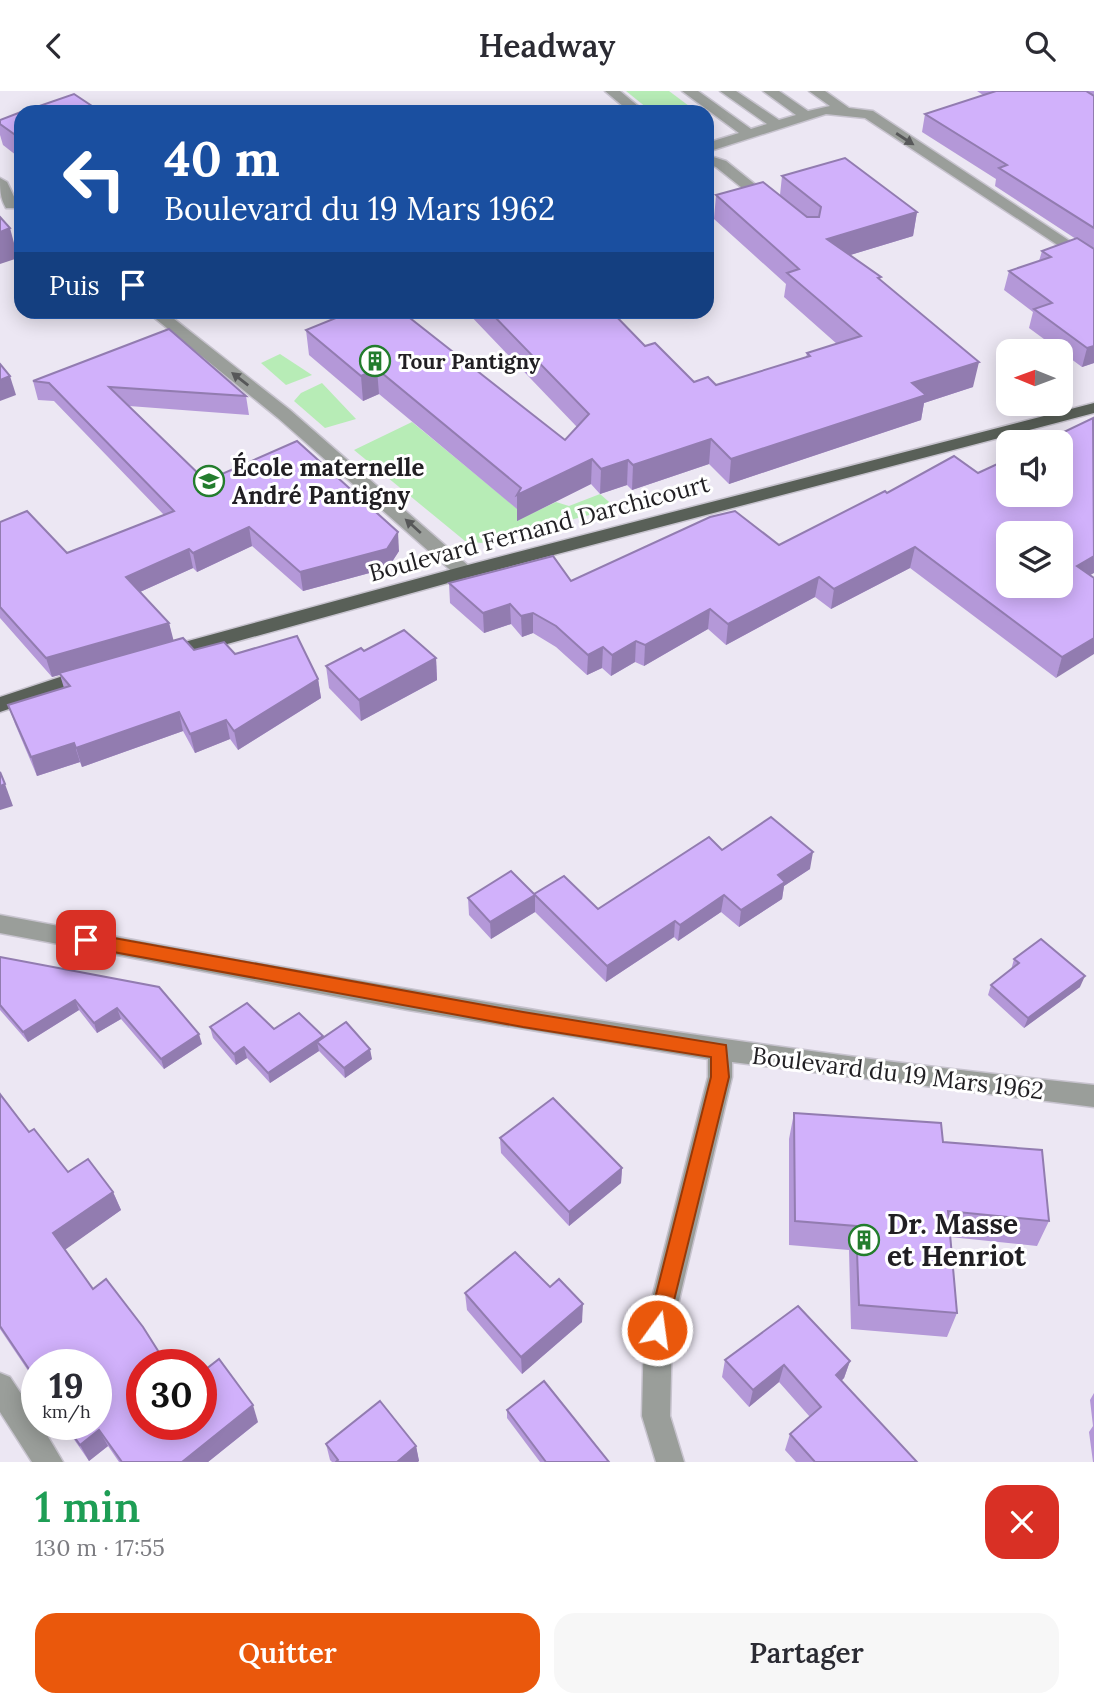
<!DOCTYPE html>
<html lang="fr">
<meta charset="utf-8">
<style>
:root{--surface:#fff;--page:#f7f7f7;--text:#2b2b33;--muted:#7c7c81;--accent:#ea580c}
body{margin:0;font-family:Lora,serif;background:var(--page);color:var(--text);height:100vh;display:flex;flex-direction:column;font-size:26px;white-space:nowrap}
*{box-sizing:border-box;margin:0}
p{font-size:23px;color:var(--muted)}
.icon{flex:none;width:38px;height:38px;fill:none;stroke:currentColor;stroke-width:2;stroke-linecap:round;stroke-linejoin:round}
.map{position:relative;height:1371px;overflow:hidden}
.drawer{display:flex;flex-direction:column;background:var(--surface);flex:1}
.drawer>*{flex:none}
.hud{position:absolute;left:14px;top:14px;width:700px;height:214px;border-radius:21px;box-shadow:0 4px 18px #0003;background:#1a4fa0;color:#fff;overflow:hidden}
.needle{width:46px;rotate:271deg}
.fabs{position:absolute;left:996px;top:248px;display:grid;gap:14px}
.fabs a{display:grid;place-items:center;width:77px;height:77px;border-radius:14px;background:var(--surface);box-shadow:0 4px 18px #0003;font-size:35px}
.speed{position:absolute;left:21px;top:1258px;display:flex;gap:14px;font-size:35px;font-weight:700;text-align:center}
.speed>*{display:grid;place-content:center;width:91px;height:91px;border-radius:50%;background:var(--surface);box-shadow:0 4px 18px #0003;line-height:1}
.speed small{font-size:18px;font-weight:400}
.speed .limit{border:10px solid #d22;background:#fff;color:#111}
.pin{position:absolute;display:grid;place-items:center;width:60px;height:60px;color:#fff;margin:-30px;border-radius:14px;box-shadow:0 4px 10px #0006}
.me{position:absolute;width:77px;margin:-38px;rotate:14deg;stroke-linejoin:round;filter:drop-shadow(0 0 5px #0008)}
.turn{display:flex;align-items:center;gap:24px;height:147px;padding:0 35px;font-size:32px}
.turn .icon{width:91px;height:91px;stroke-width:2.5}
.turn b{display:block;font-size:49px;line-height:60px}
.then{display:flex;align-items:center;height:66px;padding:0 35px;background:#0003;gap:14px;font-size:26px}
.round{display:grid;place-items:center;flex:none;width:74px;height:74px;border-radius:21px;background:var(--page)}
.overview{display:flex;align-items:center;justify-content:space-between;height:119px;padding:0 35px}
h1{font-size:42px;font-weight:600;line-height:52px;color:#1e9e55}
.button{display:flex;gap:14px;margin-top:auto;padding:14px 35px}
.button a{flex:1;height:80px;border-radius:21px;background:var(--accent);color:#fff;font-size:28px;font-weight:600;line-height:80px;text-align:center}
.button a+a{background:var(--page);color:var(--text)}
header{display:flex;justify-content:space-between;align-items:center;height:91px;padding:0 35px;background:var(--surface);font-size:32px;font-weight:600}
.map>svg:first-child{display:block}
.green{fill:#b7ecb6}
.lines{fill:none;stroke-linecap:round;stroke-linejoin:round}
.minor-casing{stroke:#c7c3ce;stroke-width:3}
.major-casing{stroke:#c7c3ce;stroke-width:3}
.minor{fill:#9a9e9a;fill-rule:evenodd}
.major{fill:#596058;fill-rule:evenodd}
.wall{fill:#b498d8}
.shaded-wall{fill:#927cb0}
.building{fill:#d1b1fb;stroke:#927cb0;stroke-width:2;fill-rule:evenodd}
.oneway{fill:#575859}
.route{fill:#ea580c;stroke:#983908;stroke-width:2}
.labels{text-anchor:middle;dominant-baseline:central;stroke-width:6;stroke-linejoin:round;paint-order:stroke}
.far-poi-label{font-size:21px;font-weight:bold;fill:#211f23;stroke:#fff;text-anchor:start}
.poi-label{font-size:24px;font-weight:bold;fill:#211f23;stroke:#fff;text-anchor:start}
.street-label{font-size:24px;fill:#211f23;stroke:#fff}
.near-poi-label{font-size:28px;font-weight:bold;fill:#211f23;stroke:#fff;text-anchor:start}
</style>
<header><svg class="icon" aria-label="back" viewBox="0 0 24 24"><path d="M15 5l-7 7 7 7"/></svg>Headway<svg class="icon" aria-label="search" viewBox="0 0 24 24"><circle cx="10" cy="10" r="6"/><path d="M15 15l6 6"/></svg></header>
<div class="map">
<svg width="1094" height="1371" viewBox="0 0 1094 1371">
<rect width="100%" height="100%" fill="#ece7f3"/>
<!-- green -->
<g class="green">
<path d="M626,0H669L697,21H652Z"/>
<path d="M280,263L312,284L286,294L261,272Z"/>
<path d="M322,292L356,328L325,337L294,310L301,302Z"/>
<path d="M412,331L526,425L556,411L569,415L600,403L616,417L498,448L481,452L465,450L354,359Z"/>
</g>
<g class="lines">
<!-- minor casing -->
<g class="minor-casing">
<g id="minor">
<path d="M605,0H620L645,21H630Z"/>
<path d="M682,0H698L751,38L767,33L720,0H736L779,29L796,24L763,0H779L808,20L830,15L809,0H825L849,17L873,20L1094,166V178L865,27L826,23L707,61V52L739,42Z"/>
<path d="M707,64L726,70L776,110V116H766L716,76L707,73Z"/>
<path d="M0,87L7,91L18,114L16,117H6C0,107 0,98 0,87Z"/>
<path d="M146,220H164L290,319L471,477L473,481L471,485H457L278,327Z"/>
<path d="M0,824C363,893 726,956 1094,994V1016L732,971V986L672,1239L670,1325L684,1371H656L642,1325L644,1239L708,986V968L408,919L0,842Z"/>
<path d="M0,1282L10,1286L37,1327V1334H41L63,1371H32L0,1321Z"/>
</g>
</g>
<!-- major casing -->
<g class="major-casing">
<g id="major">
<path d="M1094,312V322L466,487L166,570L156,563L166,556L464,475Z"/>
<path d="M87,577L94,579L97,584L94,589L0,621V606Z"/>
</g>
</g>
<!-- minor -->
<use href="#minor" class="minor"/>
<!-- major -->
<use href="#major" class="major"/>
</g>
<!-- wall -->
<g class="wall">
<path d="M977,0H1094V272L1082,276L1029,237L1033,221L1004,199L1009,180L1039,170L1042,160L1076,148L995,95L996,88L922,41L925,23L983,4Z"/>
<path d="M21,21V68L3,54L0,44V29Z"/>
<path d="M782,85L917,121L913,145L850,164L881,190L973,296L924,312L921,329L729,393L709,373L632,399L627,394L600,403L591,393L517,430V418L379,303L363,310L309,264L306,239L565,349L577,336L466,220H611L645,255L694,291L716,294L806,267L807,262L837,253L784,206L786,193L714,128L716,104H780Z"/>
<path d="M33,290L246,305L249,324L129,315L206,390L399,460L388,477L303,500L252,455L197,481L193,477L140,501L169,532L173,550L194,559L235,563L318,588L321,607L238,659L230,648L195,662L183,640L82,676L80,671L37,685L15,633L8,614L64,597L60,584L52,586L0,527V431L67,462L164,424L54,310L38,309Z"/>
<path d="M887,402L1090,484L1056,587L910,477L831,518L815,506L726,554L708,538L644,575L635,571L611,585L602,577L587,584L556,556L533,542L522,546L511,533L484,542L450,512L449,492L571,490L779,454Z"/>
<path d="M364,560L436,567L437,589L361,630L329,597L326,575Z"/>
<path d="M722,759L810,778L784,795L782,808L739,836L721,821L678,850L674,846L606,891L535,821L491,848L469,824L468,807L534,803L598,818Z"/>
<path d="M0,866L202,953L164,978L121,928L97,942L79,919L28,951L0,919Z"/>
<path d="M1014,868L1080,896L1024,937L988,904L991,894L1011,879Z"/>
<path d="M210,936L274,938L323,947L372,968L345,987L319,960L270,992L247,967L236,974L213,947Z"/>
<path d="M0,1003L29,1041L68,1081L113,1101L121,1119L65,1158L142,1334L258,1331L208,1371H119L108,1355L89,1370L64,1334H96L37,1274V1293L0,1238Z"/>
<path d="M794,1022L943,1051L1049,1130L1037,1155L950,1146L957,1222L947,1246L851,1238L849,1159L789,1154V1048Z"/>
<path d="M500,1047L622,1077L621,1092L569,1135L501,1062Z"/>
<path d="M465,1202L582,1231L522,1283L467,1219Z"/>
<path d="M725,1269L850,1270L844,1287L841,1290L917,1371H796L785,1359L790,1343L810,1326L779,1291L749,1316L722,1286Z"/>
<path d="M1094,1302V1371H1093L1089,1341L1093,1335L1090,1309Z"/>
<path d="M507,1319L609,1371H540L507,1327Z"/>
<path d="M326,1353L416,1355L419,1370L332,1371L330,1369Z"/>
</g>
<!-- shaded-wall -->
<g class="shaded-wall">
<path d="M917,121L913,145L824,172L827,148Z"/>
<path d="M10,137L18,167L0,173V141Z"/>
<path d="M1094,255V272L1082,276L1087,257Z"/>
<path d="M979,271L973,296L924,312L921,329L729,393L731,368L912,292Z"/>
<path d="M377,278L379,303L363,310L361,285Z"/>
<path d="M10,285L16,304L0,310V289Z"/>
<path d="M711,348L709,373L632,399L633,374Z"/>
<path d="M592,368L591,393L517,430V404Z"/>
<path d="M628,369L627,394L600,403L601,378Z"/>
<path d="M249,436L252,455L197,481L193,462Z"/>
<path d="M398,441L399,460L388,477L303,500L300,481Z"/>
<path d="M915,456L910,477L831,518L834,498Z"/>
<path d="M189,458L193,477L131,505L126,486Z"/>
<path d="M1094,465V482L1071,495L1077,475Z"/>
<path d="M819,486L815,506L726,554L728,533Z"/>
<path d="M510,513L511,533L484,542L483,522Z"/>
<path d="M710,518L708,538L644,575L645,554Z"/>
<path d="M533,522V542L522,546L521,525Z"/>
<path d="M169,532L174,551L52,586L46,567Z"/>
<path d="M1094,547V563L1056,587L1062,566Z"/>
<path d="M636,550L635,571L611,585L612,564Z"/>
<path d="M603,556L602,577L587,584L588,564Z"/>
<path d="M436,567L437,589L361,630L359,609Z"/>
<path d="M318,588L321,607L238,659L234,640Z"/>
<path d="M179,621L183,640L82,676L76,657Z"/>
<path d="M226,629L230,648L195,662L190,643Z"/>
<path d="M74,652L80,671L37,685L31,666Z"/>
<path d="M5,693L13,715L0,719V695Z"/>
<path d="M813,761L810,778L784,795L782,808L739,836L741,819L778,784Z"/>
<path d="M535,804V821L491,848L490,831Z"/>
<path d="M724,804L721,821L678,850L680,834Z"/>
<path d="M675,830L674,846L606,891L607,875Z"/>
<path d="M1085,885L1080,896L1024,937L1028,927Z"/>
<path d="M75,909L79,919L28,951L23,941Z"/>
<path d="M117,917L121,928L97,942L94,932Z"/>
<path d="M199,943L202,953L164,978L161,968Z"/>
<path d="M323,945L324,956L317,951L319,960L270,992L268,982Z"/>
<path d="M244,956L247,967L236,974L234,963Z"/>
<path d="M370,958L372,968L345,987L344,977Z"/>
<path d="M622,1077L621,1092L569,1135V1121Z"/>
<path d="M113,1101L121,1119L62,1161L53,1142Z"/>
<path d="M583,1213L582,1231L522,1283L521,1266Z"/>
<path d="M850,1270L844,1287L830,1301L836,1284Z"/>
<path d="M784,1274L779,1291L749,1316L753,1299Z"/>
<path d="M253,1314L258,1331L208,1371H182Z"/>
<path d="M99,1339L108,1355L89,1370L80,1354Z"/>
<path d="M416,1355L419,1370L418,1371H397Z"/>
</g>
<!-- building -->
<g class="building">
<path d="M996,0H1086L1094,5V137L999,77L1007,74L925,23Z"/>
<path d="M74,3L101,21H22Z"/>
<path d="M167,17L172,21H157Z"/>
<path d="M21,21V48L0,33V29Z"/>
<path d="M845,67L917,121L827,148L881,186L878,187L979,271L912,292L926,304L731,368L711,348L633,374L628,369L601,378L592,368L517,404L521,397L377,278L361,285L306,239L353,220H401L565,349L589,323L489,220H611L645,255L655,252L694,291L708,286L716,294L810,265L807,262L861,245L787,182L799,178L716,104L763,91L807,126H819L821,116L782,85Z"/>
<path d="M0,126L10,137L0,141Z"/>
<path d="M1077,147L1094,158V255L1087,257L1034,218L1052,212L1009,180L1051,166L1042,160Z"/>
<path d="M169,238L246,305L109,296L206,390L297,350L398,441L387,458L300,481L249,436L193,462L189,458L126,486L169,532L46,567L0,516V431L27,420L67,462L174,420L49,292L33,290Z"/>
<path d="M0,273L10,285L0,289Z"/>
<path d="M1093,327L1094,465L1077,475L1094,487V547L1062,566L915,456L834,498L819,486L728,533L710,518L645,554L636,550L612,564L603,556L588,564L556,535L533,522L521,525L510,513L483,522L449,492L553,465L571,490L710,426L735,420L779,454L885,400L887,402L954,365L978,382L1008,368V404H1060V352H1041ZM1008,443H1060V495H1008Z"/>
<path d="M404,539L436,567L359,609L326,575L361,557L364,560Z"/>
<path d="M297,545L318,588L234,640L226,629L190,643L179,621L76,657L74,652L31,666L8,614L70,595L59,582L183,547L194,559L224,551L235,563Z"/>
<path d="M0,681L5,693L0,695Z"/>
<path d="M771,726L813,761L778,784L785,791L741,819L724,804L680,834L675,830L607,875L535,804L490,831L468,807L511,780L534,803L564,785L598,818L709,746L722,759Z"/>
<path d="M1041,848L1085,885L1028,927L991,894L1019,872L1014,868Z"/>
<path d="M0,866L159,896L199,943L161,968L117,917L94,932L75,909L23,941L0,914Z"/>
<path d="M247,912L274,938L299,922L323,945L268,982L244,956L234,963L210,936Z"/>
<path d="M346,931L370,958L344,977L317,951Z"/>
<path d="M0,1003L29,1041L34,1038L68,1081L88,1068L113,1101L53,1142L93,1198L106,1188L143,1236L167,1274H142V1334H201V1282L219,1268L253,1314L182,1371H122L99,1339L80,1354L66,1334H96V1274H37V1290L0,1235Z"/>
<path d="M553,1007L622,1077L569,1121L500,1047Z"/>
<path d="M794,1022L941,1032L943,1051L1042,1059L1049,1130L948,1120L957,1222L859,1214L856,1135L795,1130Z"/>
<path d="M515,1161L550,1196L559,1188L583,1213L521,1266L465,1202Z"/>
<path d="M798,1215L850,1270L836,1284L917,1371H815L790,1343L821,1316L784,1274L753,1299L725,1269Z"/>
<path d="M544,1290L609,1371H546L507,1319Z"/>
<path d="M380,1310L416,1355L397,1371H336L338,1369L326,1353Z"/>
</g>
<!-- one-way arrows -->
<defs><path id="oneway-solid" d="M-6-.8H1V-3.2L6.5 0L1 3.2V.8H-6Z" transform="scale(1.75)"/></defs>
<g class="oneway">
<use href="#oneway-solid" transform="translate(905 48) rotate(33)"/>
<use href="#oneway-solid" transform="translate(240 288) rotate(-142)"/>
<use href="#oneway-solid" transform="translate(413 435) rotate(-138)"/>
</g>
<!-- route -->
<path class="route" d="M86,842L523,921L726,954L729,986L665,1246L657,1249L650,1246L647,1239L711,986V966L523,936L86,856L77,849Z"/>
<!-- icons -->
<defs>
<g id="building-ring" transform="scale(1.575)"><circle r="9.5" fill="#fff" stroke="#237d2d" stroke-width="1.5"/><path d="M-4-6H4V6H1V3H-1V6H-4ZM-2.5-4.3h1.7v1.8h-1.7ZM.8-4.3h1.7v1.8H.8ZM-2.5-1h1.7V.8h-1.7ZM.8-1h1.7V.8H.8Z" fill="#237d2d"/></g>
<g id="school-ring" transform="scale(1.575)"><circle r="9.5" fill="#fff" stroke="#237d2d" stroke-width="1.5"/><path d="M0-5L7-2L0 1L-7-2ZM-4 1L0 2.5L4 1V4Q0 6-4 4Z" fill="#237d2d"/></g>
</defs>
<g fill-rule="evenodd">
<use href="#building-ring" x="375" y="270"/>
<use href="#school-ring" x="209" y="390"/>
<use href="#building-ring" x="864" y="1149"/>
</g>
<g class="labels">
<!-- far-poi labels -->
<g class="far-poi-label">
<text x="398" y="270">Tour Pantigny</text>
</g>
<!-- poi labels -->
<g class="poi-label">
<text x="232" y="376">École maternelle<tspan x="232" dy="28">André Pantigny</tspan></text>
</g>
<!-- street labels -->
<g class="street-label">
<text transform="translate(539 437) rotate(-15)">Boulevard Fernand Darchicourt</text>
<text transform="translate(898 982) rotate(7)">Boulevard du 19 Mars 1962</text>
</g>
<!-- near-poi labels -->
<g class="near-poi-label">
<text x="887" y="1133">Dr. Masse<tspan x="887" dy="32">et Henriot</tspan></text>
</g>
</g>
</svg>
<div class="fabs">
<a><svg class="needle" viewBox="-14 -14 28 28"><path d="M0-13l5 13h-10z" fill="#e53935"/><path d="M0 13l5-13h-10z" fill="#7c7c81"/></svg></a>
<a><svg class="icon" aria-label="sound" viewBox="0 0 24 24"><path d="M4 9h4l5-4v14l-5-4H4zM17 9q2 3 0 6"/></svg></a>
<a><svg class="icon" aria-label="layers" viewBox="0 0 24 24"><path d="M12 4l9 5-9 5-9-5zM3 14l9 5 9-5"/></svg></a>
</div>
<div class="speed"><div>19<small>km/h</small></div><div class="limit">30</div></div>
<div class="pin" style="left:86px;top:849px;background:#d93025"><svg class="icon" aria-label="arrive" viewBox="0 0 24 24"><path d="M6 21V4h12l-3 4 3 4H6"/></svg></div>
<svg class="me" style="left:657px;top:1239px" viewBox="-20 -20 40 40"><circle r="17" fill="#ea580c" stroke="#fff" stroke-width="3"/><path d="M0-11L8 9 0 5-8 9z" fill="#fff"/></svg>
<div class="hud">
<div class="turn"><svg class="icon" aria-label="left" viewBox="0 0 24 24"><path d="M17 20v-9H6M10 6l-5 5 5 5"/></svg><div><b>40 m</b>Boulevard du 19 Mars 1962</div></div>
<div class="then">Puis<svg class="icon" aria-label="arrive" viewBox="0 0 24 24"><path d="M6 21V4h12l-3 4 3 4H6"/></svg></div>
</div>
</div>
<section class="drawer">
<div class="overview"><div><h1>1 min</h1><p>130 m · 17:55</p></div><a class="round" style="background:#d93025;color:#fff"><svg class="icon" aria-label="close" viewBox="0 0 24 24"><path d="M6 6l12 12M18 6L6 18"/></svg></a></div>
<div class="button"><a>Quitter</a><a>Partager</a></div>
</section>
